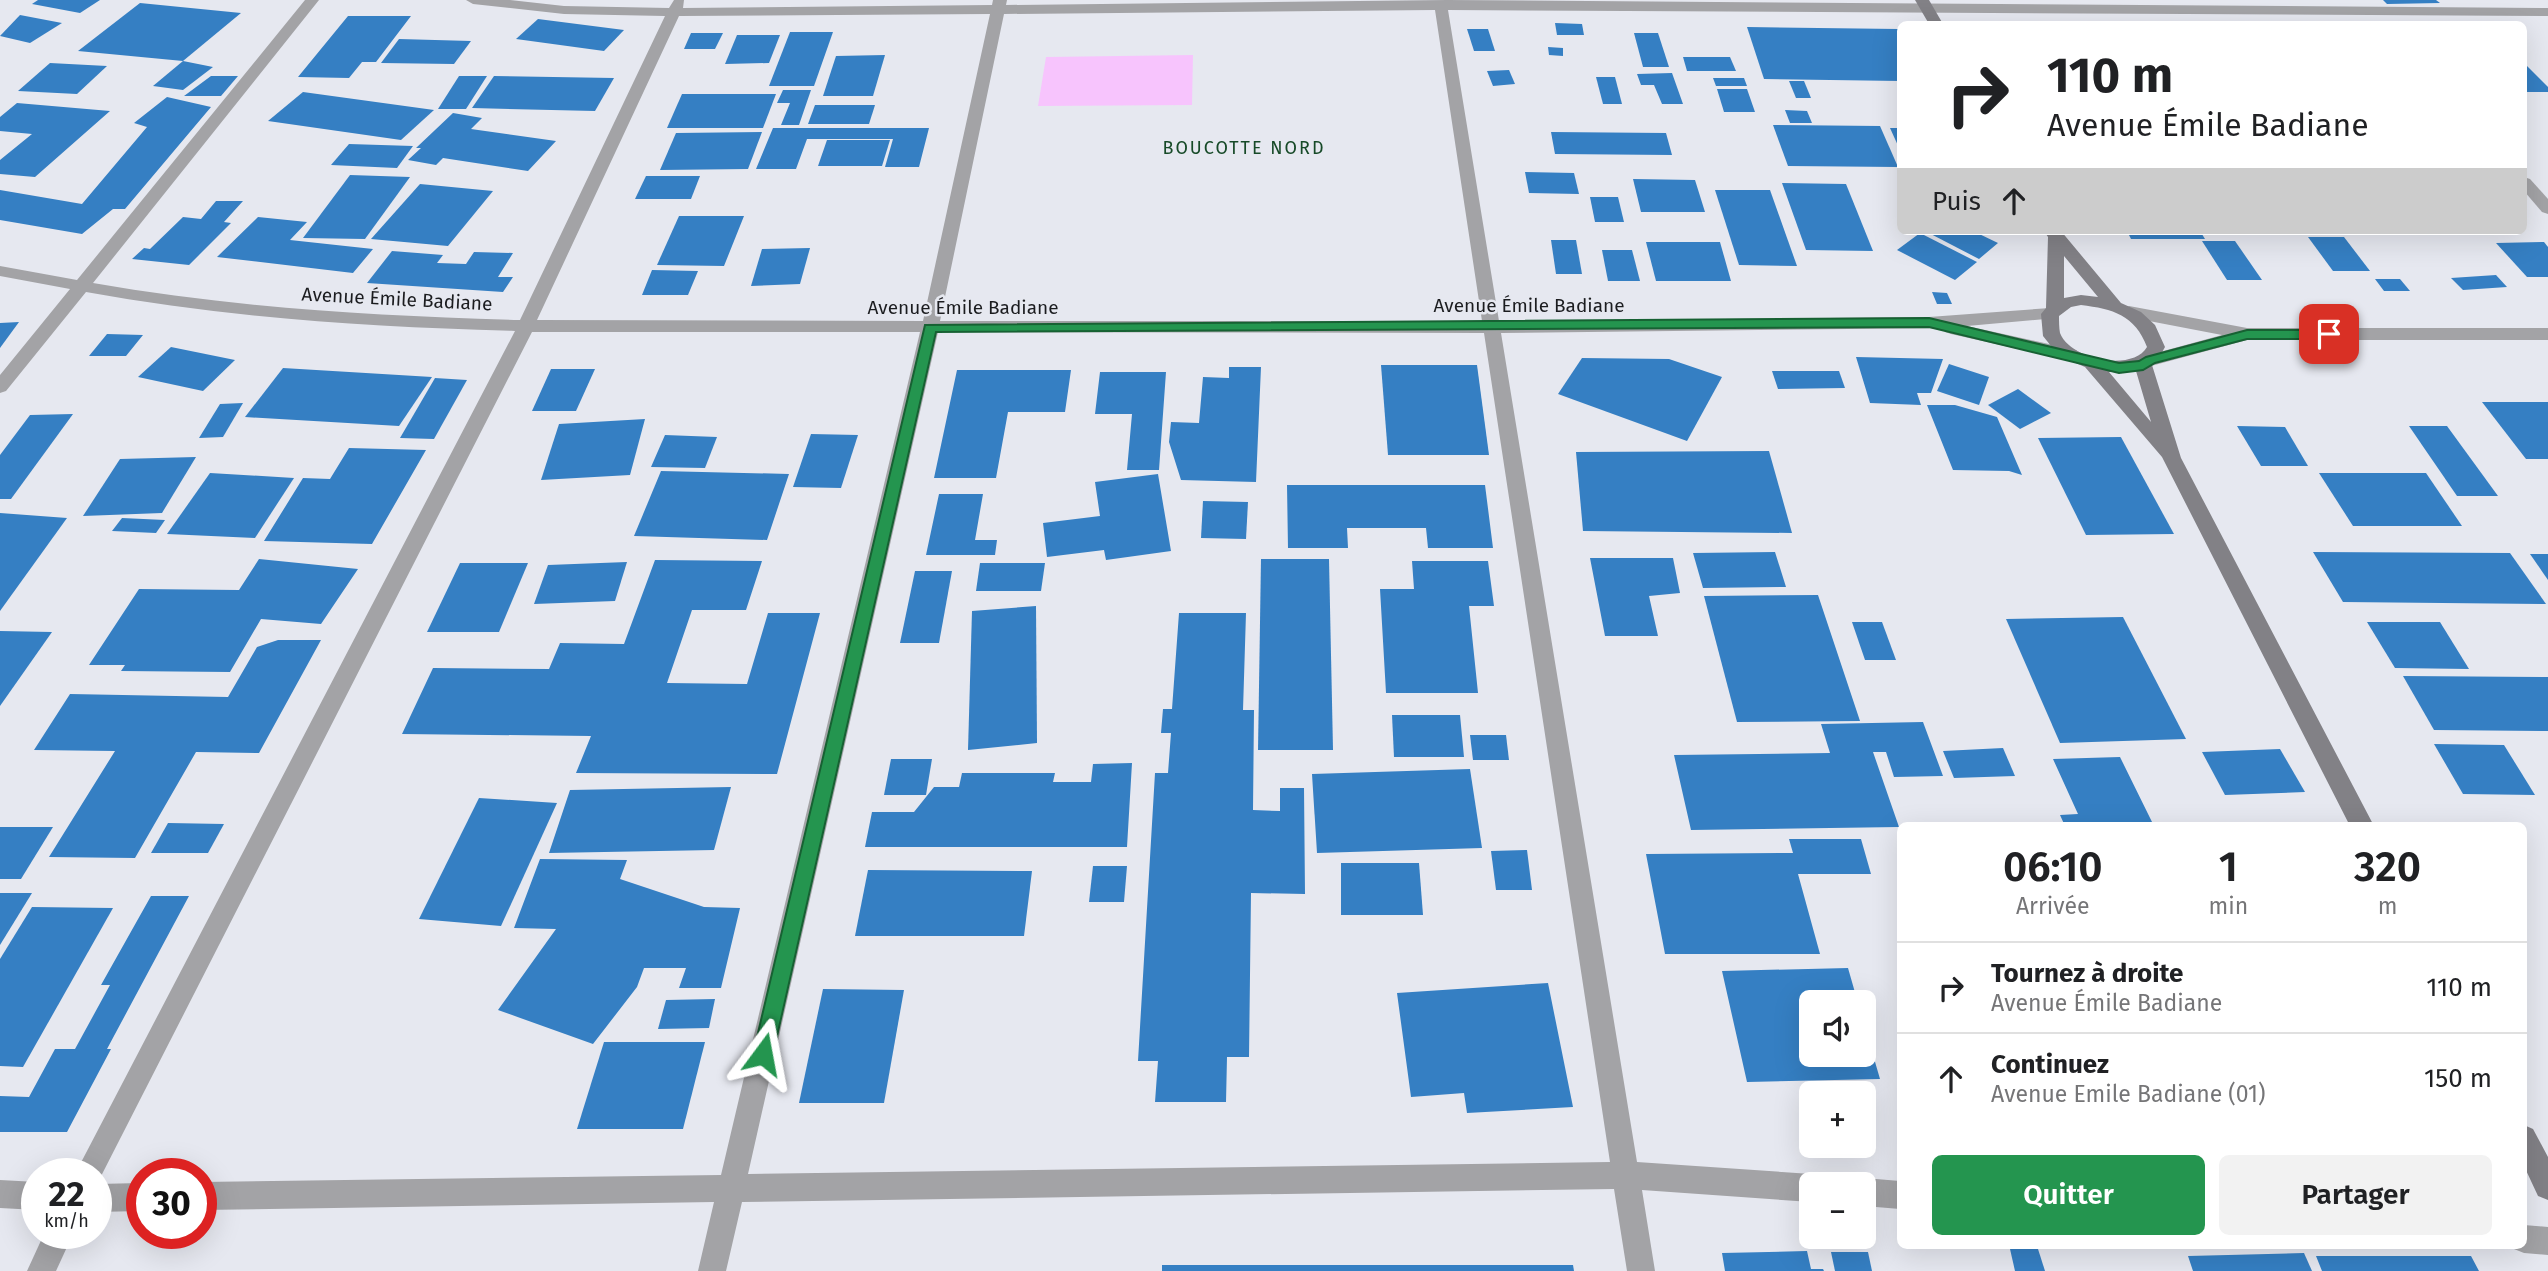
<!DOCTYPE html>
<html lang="fr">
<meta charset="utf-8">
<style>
:root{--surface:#fff;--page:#f2f2f2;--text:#202124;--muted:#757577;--line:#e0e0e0;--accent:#24954f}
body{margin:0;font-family:"Fira Sans",sans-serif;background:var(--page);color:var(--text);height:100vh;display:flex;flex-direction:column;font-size:26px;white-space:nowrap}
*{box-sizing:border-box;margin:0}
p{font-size:23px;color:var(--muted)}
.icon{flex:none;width:38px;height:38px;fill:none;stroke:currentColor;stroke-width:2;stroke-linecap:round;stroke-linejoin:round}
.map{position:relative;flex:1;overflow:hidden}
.side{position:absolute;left:1897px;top:822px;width:630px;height:427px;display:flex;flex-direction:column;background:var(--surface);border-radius:10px;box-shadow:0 7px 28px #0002}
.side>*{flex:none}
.guide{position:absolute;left:1897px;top:21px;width:630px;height:214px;border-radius:10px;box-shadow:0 7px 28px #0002;background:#fff;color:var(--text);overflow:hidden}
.controls{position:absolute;left:1799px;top:990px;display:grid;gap:14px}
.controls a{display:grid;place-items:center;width:77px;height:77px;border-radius:10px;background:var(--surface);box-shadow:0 7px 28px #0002;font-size:35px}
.speed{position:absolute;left:21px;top:1158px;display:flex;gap:14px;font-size:35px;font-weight:700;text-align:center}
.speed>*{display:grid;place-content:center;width:91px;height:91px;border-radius:50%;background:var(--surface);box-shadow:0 7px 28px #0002;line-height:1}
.speed small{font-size:18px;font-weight:400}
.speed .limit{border:10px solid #d22;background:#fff;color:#111}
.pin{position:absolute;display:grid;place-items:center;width:60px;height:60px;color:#fff;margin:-30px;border-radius:14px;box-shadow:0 4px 10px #0006}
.me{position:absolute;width:77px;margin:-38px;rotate:13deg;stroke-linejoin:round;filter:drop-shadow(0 0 5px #0008)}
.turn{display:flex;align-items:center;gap:24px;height:147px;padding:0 35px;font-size:32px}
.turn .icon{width:91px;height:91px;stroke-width:2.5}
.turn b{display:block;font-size:49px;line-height:60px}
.then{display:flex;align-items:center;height:66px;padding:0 35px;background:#0003;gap:14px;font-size:26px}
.eta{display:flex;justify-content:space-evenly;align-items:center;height:119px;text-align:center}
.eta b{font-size:42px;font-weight:600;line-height:49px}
.button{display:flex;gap:14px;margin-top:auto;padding:14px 35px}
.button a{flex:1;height:80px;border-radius:10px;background:var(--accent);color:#fff;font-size:28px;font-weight:600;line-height:80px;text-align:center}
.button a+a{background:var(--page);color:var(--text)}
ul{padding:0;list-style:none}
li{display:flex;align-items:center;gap:21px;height:91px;padding:0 35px;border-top:2px solid var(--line)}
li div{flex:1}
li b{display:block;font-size:26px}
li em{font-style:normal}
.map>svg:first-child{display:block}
.green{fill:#f7c4fd}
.building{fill:#357fc3}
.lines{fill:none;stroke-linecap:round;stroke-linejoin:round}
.street{fill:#a3a3a6;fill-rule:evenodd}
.secondary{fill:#828186;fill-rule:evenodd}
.route{fill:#24954f;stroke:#176133;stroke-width:2}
.labels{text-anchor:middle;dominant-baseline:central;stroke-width:5;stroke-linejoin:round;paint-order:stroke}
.far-neighbourhood-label{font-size:18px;letter-spacing:2px;fill:#174a28;stroke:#e6e8f0}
.street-label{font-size:19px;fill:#1b1c1f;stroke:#e6e8f0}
</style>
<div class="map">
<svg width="2548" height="1271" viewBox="0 0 2548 1271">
<rect width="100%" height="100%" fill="#e6e8f0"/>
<!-- green -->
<path class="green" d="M1193,55L1192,105L1038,106L1046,57Z"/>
<!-- building -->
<g class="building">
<path d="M38,0H100L80,13L32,4Z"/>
<path d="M2383,0H2436L2440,3L2387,4Z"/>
<path d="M140,3L241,13L183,61L78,51Z"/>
<path d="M20,15L62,23L30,43L0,36Z"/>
<path d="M348,16H411L376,62H362L349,78L298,77Z"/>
<path d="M538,19L624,30L604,51L516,39Z"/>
<path d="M1555,23L1582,24L1584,35H1557Z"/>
<path d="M1747,27L1898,29L1900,81L1764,79Z"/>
<path d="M1467,29H1488L1495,51H1474Z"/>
<path d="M790,32H833L814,86H769Z"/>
<path d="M691,33H723L715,49H684Z"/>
<path d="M1634,33H1658L1669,67H1643Z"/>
<path d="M737,35H780L769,63L725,64Z"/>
<path d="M399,39L471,41L454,64L381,63Z"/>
<path d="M1548,47L1563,48V56L1549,55Z"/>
<path d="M885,55L873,96H823L836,56Z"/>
<path d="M1683,57H1730L1736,71H1687Z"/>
<path d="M183,61L213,67L183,90L153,86Z"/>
<path d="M50,63L107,66L77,94L18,91Z"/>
<path d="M2524,63L2548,87V92H2524Z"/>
<path d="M1509,70L1515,84L1493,86L1487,71Z"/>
<path d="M1672,73L1683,104H1662L1654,85H1641L1637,74Z"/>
<path d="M211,76H238L221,96H184Z"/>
<path d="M459,76H487L466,109H438Z"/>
<path d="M494,76L614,78L595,111L472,108Z"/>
<path d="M1596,77H1615L1622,104H1603Z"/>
<path d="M1713,78H1744L1747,86H1716Z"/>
<path d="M1789,81H1804L1811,98H1796Z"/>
<path d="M1717,89H1747L1755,112H1724Z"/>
<path d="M783,90H811L799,125H781L790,103H777Z"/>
<path d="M303,92L434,110L401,140L268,121Z"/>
<path d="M682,94H776L763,128H667Z"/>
<path d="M167,97L211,107L125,209H113L82,234L0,220V190L82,204L147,127L134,123Z"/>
<path d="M17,103L110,111L35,177L0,174V160L32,134L0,131V117Z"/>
<path d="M815,105H875L869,124H808Z"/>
<path d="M1785,110L1807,111L1812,123H1790Z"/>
<path d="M453,113L482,118L471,129L556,141L528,171L443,158L436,165L408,160L421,148H416Z"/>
<path d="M1773,125L1880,126L1898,167L1788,166Z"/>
<path d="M773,128H929L919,167H885L893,139H807L796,169H756Z"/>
<path d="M1890,128H1900V150Z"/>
<path d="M762,132L748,169L660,170L676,133Z"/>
<path d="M1551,132L1666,133L1672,155L1555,154Z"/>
<path d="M827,140H890L882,166H818Z"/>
<path d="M349,144L413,146L397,168L331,165Z"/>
<path d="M1525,172L1574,173L1579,194L1529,193Z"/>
<path d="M350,175L410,177L365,239L303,238Z"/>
<path d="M646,176H700L691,199H635Z"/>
<path d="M1633,179L1695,180L1705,212H1641Z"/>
<path d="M1782,183L1846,184L1873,251L1806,250Z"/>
<path d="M420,184L493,191L448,246L371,239Z"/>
<path d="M1715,190H1770L1797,266L1739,265Z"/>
<path d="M1590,197H1618L1624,222H1595Z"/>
<path d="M216,201H243L224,222L231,223L189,265L132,259L144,248L150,249L183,217L201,219Z"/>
<path d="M679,216H744L724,266L657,265Z"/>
<path d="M258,217L307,222L290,240L373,249L353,273L217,257Z"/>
<path d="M1925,231H1973L1998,243L1979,259Z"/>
<path d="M2127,231H2200L2205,239H2131Z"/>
<path d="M1920,233L1977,262L1955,280L1897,250Z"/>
<path d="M2308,237H2344L2370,271H2333Z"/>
<path d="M1551,240H1576L1582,274H1556Z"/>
<path d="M2202,241H2235L2262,280H2227Z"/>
<path d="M1646,242H1720L1731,281H1656Z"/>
<path d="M2544,242L2548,247V277H2527L2496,243Z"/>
<path d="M810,248L800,284L751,286L762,249Z"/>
<path d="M1602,250H1632L1640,281H1608Z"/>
<path d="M392,251L443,255L437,263L466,264L474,252L513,253L498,277H513L503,292L367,283Z"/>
<path d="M652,270L698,271L688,295H642Z"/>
<path d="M2496,275L2507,287L2463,290L2451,278Z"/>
<path d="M2375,279H2400L2410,291H2384Z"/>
<path d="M1932,292L1947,293L1952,304H1937Z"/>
<path d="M19,322L0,348V323Z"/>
<path d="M107,334L143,335L126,356H89Z"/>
<path d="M171,347L235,360L203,391L138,377Z"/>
<path d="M1856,357L1943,359L1931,393H1917L1921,405L1870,403Z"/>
<path d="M1582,358L1669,359L1722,377L1687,441L1558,394Z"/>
<path d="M1949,364L1989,377L1979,405L1937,391Z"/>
<path d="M1381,365H1477L1489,455H1388Z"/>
<path d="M1229,367H1261L1256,482L1181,480L1169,442L1171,422L1199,423L1203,377L1229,378Z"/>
<path d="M283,368L432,377L399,426L245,417Z"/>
<path d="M551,369H595L576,411H532Z"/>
<path d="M957,370H1071L1065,412H1008L996,478H934Z"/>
<path d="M1772,371H1839L1845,388L1778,389Z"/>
<path d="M1100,372H1166L1159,470H1127L1132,414H1095Z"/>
<path d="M435,378L467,380L434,439L400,438Z"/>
<path d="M2018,389L2051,413L2020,429L1988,405Z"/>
<path d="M2482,402H2548V459H2526Z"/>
<path d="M243,403L223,437L199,438L220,404Z"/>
<path d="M1927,405H1955L1997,417L2022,475L2009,471L1953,470Z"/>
<path d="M73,414L11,499H0V455L30,415Z"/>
<path d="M645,419L630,475L541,480L559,424Z"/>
<path d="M2237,426L2285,427L2308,466H2261Z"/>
<path d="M2409,426H2447L2498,496H2457Z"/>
<path d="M811,434L858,435L841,488L793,487Z"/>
<path d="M665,435L717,437L705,468L651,467Z"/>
<path d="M2121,437L2174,534L2086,535L2038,438Z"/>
<path d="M349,448L426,450L372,544L264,541L303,478L330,479Z"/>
<path d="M1769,451L1792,533L1583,531L1576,452Z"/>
<path d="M196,457L162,513L83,516L120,459Z"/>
<path d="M661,471L789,474L767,540L634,536Z"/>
<path d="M210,473L294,478L255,538L167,534Z"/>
<path d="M2319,473H2426L2462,526H2353Z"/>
<path d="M1158,474L1171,551L1106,560L1104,550L1047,557L1043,523L1100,516L1095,482Z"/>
<path d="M1287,485H1485L1493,548H1428L1426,528H1347L1348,548H1288Z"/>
<path d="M939,494H983L975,540H997L995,555H926Z"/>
<path d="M1203,501L1248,502L1246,539L1201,538Z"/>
<path d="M0,513L67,518L0,611Z"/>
<path d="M122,518L165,520L156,533L112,531Z"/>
<path d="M1775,552L1786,587L1703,588L1693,553Z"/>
<path d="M2313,552L2510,553L2546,604L2343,602Z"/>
<path d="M2530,554H2548V580Z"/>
<path d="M1590,558H1673L1680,593L1649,596L1658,636H1605Z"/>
<path d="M259,559L358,569L321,624L261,619L230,672L121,671L125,665H89L139,589L239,590Z"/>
<path d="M1261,559H1329L1333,750H1258Z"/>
<path d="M655,560L762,561L746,610H692L667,683L747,684L768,613H820L777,774L576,773L591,736L402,734L433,668L549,669L560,643L624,644Z"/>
<path d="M1412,561H1488L1494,606H1469L1478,693H1386L1380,589H1414Z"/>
<path d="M627,562L615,601L534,604L548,565Z"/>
<path d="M460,563H528L499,632H427Z"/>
<path d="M980,563H1045L1041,591H976Z"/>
<path d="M915,571H952L939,643H900Z"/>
<path d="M1818,595L1860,721L1737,722L1704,596Z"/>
<path d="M1036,606L1037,743L968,750L972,611Z"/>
<path d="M1179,613H1246L1243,710H1254L1253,810L1280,811V788H1304L1305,894L1251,893L1249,1057H1227L1226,1102H1155L1158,1061H1138L1155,773H1168L1171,733H1161L1163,709H1172Z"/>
<path d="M2123,617L2186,739L2060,743L2006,619Z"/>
<path d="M1852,622H1882L1896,660H1865Z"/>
<path d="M2367,622H2440L2469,669L2395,668Z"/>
<path d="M0,631L52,632L0,706Z"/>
<path d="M278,640H321L259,753L196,752L135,858L49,857L115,751L34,750L70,694L228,697L257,647Z"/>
<path d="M2403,676L2548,677V731L2434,730Z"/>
<path d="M1392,715H1460L1464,757H1394Z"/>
<path d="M1923,722L1943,776L1894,777L1886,752H1873L1899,827L1691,830L1674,755L1830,753L1821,724Z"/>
<path d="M1470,735H1506L1509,760H1473Z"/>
<path d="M2434,744L2504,745L2535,795L2463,794Z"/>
<path d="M2003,748L2015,776L1954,778L1943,751Z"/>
<path d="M2280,749L2305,792L2225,795L2202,752Z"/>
<path d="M2120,757L2154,826H2065L2060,815L2078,814L2053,759Z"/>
<path d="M891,759H932L926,795H884Z"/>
<path d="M1132,763L1127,847H865L872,812H914L934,787H959L962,773H1055L1053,782H1091L1093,764Z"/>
<path d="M1470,769L1482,848L1317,853L1312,774Z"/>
<path d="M731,787L714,850L549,853L570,790Z"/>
<path d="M479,798L557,803L501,926L419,919Z"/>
<path d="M168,823L224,824L208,853H151Z"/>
<path d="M0,827H53L21,879H0Z"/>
<path d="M1789,839H1861L1871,874H1798L1820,954H1665L1646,854L1793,853Z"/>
<path d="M1527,850L1532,890H1496L1491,851Z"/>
<path d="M540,859L627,860L620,879L704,907L740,908L721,988H679L686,968H644L637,987L593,1044L498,1010L556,929L514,928Z"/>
<path d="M1341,863H1419L1423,915H1341Z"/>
<path d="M1093,866H1127L1124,902H1089Z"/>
<path d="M868,870L1032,871L1024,936H855Z"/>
<path d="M0,893H32L0,945Z"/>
<path d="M151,896H189L107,1049H111L67,1132H0V1096L29,1097L55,1049H75L110,985H101Z"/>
<path d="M32,907L113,908L23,1067L0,1066V959Z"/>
<path d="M1848,968L1858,1003H1811V1055H1864V1024L1880,1079L1747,1082L1722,971Z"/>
<path d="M1548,983L1573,1107L1467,1113L1464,1093L1411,1097L1397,993Z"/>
<path d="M823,989L904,990L884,1103H799Z"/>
<path d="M715,999L709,1028L658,1029L666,1000Z"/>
<path d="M604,1042H705L683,1129H577Z"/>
<path d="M2010,1249H2038L2045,1271H2015Z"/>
<path d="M1807,1251L1811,1269H1823L1824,1271H1725L1722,1253Z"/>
<path d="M1831,1252H1868L1872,1271H1835Z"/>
<path d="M2304,1253L2312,1271H2193L2188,1256Z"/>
<path d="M2316,1256H2471L2479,1271H2322Z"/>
<path d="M1162,1265H1573L1574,1271H1162Z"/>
</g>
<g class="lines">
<!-- street -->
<g class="street">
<path d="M305,0H319L93,283C235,308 377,316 520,320L665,16L564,14L473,4L466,0H510L564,6L669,8L674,0H684L683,8L992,5L993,0H1007L1006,5L1447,0L2548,8V16L1448,10L1499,321L1929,317L2050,308L2056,310L2059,314L2056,318L1967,326L2076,350L2085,356L2076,362L1951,334L1945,332L1943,328L1501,333L1637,1162L1811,1174L1821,1178L1823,1185H1811V1202L1642,1190L1655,1271H1627L1614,1189L742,1202L726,1271H698L714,1202L201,1210V1182L721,1175L920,332H532L97,1184L142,1183V1211L96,1212V1174H75L515,331C370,327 228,318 86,292L6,391L0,393V375L70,289L0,276V266L77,280ZM1435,10L1482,321H940L1004,14ZM990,14L923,321L537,320L679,16ZM938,332L1484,333L1610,1162L748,1174Z"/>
<path d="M2524,177L2530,179L2548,199V214L2542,212L2524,191Z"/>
<path d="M2129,306L2247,328H2548V340H2247L2151,366L2142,360L2145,356L2222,335L2123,316L2120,312Z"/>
<path d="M1864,1178L1900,1181V1209L1864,1206V1185H1853Z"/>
<path d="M0,1180L37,1182V1210L0,1208Z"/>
<path d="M2524,1225L2548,1227V1255L2524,1253L2514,1249L2513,1246H2524Z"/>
<path d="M44,1234H73L56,1271H27Z"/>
</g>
<!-- secondary -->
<g class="secondary">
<path d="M1915,0H1929L1943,24H1929Z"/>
<path d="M2044,231H2061L2121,303L2141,312L2155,325L2165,347L2156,363L2152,365L2181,458L2374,826H2350L2162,457L2085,367L2059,356L2043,336L2041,314L2046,308L2048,237ZM2064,256L2098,297L2081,295L2064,298ZM2081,305C2113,309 2135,315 2147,347C2133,372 2070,360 2060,333C2059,328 2059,321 2059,316L2071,307ZM2136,371L2151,422L2109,372Z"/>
<path d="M2524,1125L2533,1129L2548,1157V1200L2538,1196L2524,1166Z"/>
</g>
</g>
<!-- route -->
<path class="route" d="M1929,318L2119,363L2139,361L2146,357L2247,330H2329L2336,334L2329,339H2247L2155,363L2143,370L2119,373L1929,327L936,332L773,1054L770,1061L763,1064L756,1061L753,1054L925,325Z"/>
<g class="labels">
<!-- far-neighbourhood labels -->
<g class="far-neighbourhood-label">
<text x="1244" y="148">BOUCOTTE NORD</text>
</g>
<!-- street labels -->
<g class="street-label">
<text transform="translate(397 299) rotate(3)">Avenue Émile Badiane</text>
<text x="1529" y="305">Avenue Émile Badiane</text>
<text x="963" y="307">Avenue Émile Badiane</text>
</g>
</g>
</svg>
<div class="controls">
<a><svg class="icon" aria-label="sound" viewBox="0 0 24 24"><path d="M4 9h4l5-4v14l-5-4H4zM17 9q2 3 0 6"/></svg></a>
<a>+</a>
<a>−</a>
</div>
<div class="speed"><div>22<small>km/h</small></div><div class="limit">30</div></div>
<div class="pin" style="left:2329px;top:334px;background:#d93025"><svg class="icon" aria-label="arrive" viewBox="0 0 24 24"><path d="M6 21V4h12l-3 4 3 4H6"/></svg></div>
<svg class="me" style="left:763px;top:1054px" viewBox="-20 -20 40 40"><path d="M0-17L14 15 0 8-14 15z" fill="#24954f" stroke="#fff" stroke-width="4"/></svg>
<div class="guide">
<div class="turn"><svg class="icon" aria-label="right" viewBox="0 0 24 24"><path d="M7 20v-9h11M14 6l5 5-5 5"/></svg><div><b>110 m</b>Avenue Émile Badiane</div></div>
<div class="then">Puis<svg class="icon" aria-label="ahead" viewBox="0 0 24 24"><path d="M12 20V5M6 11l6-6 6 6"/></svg></div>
</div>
<section class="side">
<div class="eta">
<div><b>06:10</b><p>Arrivée</p></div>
<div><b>1</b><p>min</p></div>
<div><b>320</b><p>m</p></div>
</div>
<ul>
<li><svg class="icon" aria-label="right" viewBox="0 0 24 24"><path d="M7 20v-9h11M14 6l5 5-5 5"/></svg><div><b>Tournez à droite</b><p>Avenue Émile Badiane</p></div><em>110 m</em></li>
<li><svg class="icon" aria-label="ahead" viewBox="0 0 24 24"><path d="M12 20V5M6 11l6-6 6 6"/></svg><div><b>Continuez</b><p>Avenue Emile Badiane (01)</p></div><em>150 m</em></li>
</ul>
<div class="button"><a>Quitter</a><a>Partager</a></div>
</section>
</div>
